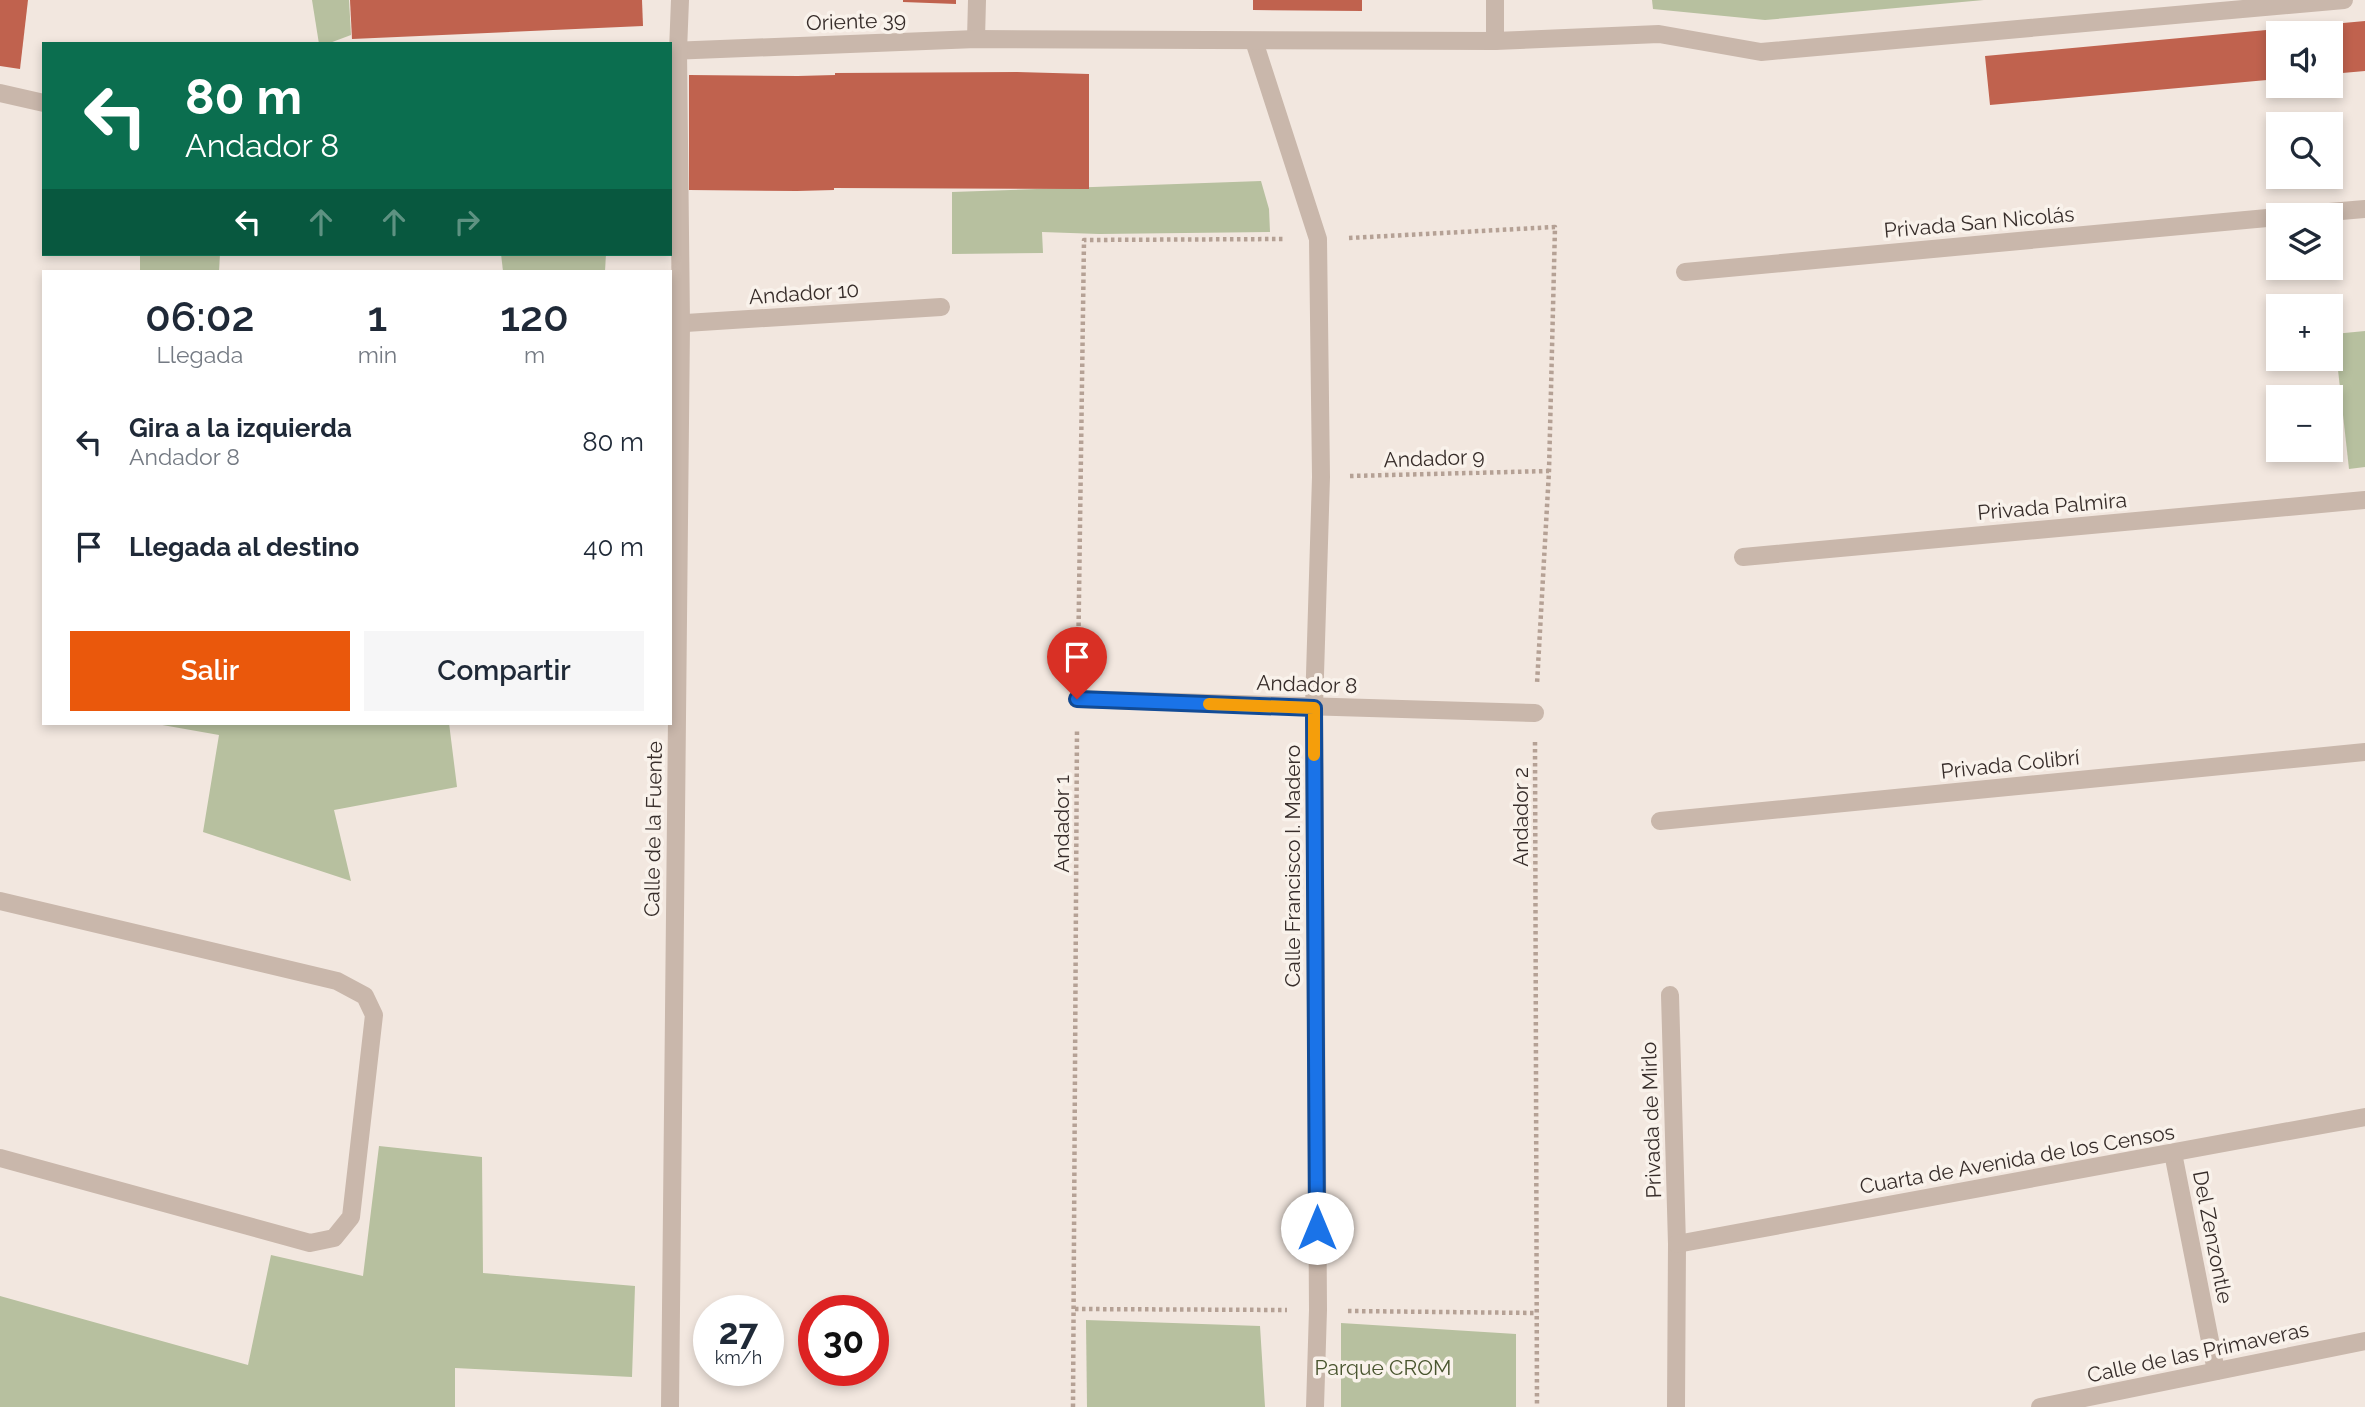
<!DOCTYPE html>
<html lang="es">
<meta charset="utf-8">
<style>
:root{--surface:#fff;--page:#f6f6f7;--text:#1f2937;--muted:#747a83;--accent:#ea580c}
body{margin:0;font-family:Raleway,sans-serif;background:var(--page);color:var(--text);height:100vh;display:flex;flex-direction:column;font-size:26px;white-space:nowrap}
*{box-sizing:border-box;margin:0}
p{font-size:23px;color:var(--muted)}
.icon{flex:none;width:38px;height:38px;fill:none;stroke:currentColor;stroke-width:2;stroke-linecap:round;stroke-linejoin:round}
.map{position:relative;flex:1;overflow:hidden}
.side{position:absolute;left:42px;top:270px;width:630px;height:455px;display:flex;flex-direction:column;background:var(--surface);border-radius:0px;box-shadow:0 4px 10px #0003}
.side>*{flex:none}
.guide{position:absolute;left:42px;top:42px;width:630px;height:214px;border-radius:0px;box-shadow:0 4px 10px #0003;background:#0b6e4f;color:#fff;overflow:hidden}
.buttons{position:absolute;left:2266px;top:21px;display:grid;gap:14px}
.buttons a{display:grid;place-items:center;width:77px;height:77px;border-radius:0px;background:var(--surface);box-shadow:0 4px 10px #0003;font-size:35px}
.speed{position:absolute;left:693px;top:1295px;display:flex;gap:14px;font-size:35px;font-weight:700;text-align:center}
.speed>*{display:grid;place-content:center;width:91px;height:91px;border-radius:50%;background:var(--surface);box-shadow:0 4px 10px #0003;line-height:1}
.speed small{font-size:18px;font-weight:400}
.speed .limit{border:10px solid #d22;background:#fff;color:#111}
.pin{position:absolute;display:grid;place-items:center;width:60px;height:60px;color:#fff;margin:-72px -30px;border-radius:50% 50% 50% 0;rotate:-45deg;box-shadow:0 0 7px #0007}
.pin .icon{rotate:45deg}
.me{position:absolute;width:77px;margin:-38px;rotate:0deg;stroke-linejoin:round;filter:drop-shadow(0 0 5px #0008)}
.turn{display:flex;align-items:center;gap:24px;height:147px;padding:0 28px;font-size:32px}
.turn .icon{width:91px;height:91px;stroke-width:2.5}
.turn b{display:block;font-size:49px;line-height:60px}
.lanes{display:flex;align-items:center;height:66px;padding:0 28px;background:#0003;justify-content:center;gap:35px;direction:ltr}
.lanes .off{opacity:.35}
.eta{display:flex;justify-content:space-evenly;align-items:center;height:119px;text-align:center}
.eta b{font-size:42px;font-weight:600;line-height:49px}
.button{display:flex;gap:14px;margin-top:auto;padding:14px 28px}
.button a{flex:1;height:80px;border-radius:0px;background:var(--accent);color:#fff;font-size:28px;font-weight:600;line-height:80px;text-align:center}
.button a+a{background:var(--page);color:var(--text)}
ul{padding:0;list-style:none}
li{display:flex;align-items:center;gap:21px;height:105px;padding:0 28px}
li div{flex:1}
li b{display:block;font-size:26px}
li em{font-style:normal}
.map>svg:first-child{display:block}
.green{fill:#b7c09f}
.building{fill:#c0624e}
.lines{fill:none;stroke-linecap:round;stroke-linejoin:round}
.path{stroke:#b5a195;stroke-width:4.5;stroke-dasharray:3.5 3.5;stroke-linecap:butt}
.minor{stroke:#c9b7ab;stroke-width:18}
.route-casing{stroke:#114b97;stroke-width:18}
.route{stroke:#1a73e8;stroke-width:12}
.slow{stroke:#f59e0b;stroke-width:12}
.labels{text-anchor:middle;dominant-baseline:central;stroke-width:7;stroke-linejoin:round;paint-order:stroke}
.street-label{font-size:21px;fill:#372d2a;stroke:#f9f2eb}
.park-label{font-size:21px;fill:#49552f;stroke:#f9f2eb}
</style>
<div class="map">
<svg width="2365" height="1407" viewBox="0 0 2365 1407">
<rect width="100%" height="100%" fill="#f2e7df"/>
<!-- green -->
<g class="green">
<path d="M312,0H349L351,35L327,44H319Z"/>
<path d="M1652,0H1984L1765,20L1653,9Z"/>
<path d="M1261,181L1269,209L1270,232L1099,234L1042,232L1043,253L952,254V192Z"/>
<path d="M140,254H220L219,271H140Z"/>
<path d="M501,254H606L605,271H503Z"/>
<path d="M2365,331V467L2349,469L2334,334Z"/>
<path d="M151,723H449L457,787L334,810L351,881L203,832L219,735Z"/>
<path d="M379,1146L482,1157L483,1273L635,1286L632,1377L455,1368V1407H0V1296L248,1365L271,1255L363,1276Z"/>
<path d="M1086,1320L1260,1326L1265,1407H1087Z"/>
<path d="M1341,1323L1516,1334V1407H1341Z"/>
</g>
<!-- building -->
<g class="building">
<path d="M0,0H28L20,69L0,66Z"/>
<path d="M350,0H642L643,26L352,39Z"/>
<path d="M903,0H956V4L903,2Z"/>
<path d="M1253,0H1362V11L1253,10Z"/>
<path d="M2365,21V71L2331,74V33H2278V79L1990,105L1985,56Z"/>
<path d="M1017,72L1089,74V189L834,188V190L797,191L689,190V75L798,76L835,75V73Z"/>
</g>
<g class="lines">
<!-- path -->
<g class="path">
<path d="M1349,238L1555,227L1549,471L1537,684"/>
<path d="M1350,476L1549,471"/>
<path d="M1078,668L1084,240L1285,239"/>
<path d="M1535,742L1537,1407"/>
<path d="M1075,1309L1287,1310"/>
<path d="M1348,1311L1536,1313"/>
<path d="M1073,1407L1077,729"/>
</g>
<!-- minor -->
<g class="minor">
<path d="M976,39L977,0"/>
<path d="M1254,41L1318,239L1321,477L1314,708L1318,1310L1315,1407"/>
<path d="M1495,41V0"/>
<path d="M670,51L976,39L1495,41L1659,34L1761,52L2344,0"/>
<path d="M0,93L44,103"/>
<path d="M2294,215L2365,209"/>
<path d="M1685,272L2278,217"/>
<path d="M670,324L941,307"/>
<path d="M1743,557L2365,500"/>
<path d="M1077,699L1535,713"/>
<path d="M1660,821L2365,752"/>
<path d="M0,901L337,981L365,996L374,1015L351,1217L334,1238L310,1243L0,1158"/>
<path d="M1670,995L1677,1244L1676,1407"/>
<path d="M2173,1153L2216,1371"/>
<path d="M1677,1244L2365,1117"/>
<path d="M670,1407L681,324L678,51L680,0"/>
<path d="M2040,1407L2365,1341"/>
</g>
</g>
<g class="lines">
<!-- route casing -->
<g class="route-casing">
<path id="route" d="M1077,699L1314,708L1317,1228"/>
</g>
<!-- route -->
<use href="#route" class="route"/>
<!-- slow -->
<path class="slow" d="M1209,704L1314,708V755"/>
</g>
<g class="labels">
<!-- street labels -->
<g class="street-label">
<text transform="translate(856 21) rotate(-2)">Oriente 39</text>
<text transform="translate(1979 222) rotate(-5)">Privada San Nicolás</text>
<text transform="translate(804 293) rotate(-4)">Andador 10</text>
<text transform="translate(1434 458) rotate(-2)">Andador 9</text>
<text transform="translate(2052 506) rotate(-5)">Privada Palmira</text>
<text transform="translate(1307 684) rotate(2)">Andador 8</text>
<text transform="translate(2010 764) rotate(-6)">Privada Colibrí</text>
<text transform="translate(1520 817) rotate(-90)">Andador 2</text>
<text transform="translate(1061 824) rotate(-90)">Andador 1</text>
<text transform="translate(653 829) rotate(-89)">Calle de la Fuente</text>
<text transform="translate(1292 866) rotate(-90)">Calle Francisco I. Madero</text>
<text transform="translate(1651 1120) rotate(-92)">Privada de Mirlo</text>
<text transform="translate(2017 1159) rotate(-10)">Cuarta de Avenida de los Censos</text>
<text transform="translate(2213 1237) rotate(79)">Del Zenzontle</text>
<text transform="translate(2198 1352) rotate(-12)">Calle de las Primaveras</text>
</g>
<!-- park labels -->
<g class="park-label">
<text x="1383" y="1367">Parque CROM</text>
</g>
</g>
</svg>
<div class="buttons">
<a><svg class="icon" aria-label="sound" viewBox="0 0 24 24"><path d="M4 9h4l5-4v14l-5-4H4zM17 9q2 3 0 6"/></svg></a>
<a><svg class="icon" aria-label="search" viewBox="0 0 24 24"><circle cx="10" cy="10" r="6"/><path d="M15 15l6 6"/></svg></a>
<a><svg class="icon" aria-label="layers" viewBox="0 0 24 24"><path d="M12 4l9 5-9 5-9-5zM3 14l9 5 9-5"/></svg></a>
<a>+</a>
<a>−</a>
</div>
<div class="speed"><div>27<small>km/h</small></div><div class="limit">30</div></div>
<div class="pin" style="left:1077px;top:699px;background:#d93025"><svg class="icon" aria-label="arrive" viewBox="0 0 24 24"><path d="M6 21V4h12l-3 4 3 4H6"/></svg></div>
<svg class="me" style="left:1317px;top:1228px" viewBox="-20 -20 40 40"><circle r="19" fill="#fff"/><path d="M0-13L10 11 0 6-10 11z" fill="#1a73e8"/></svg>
<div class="guide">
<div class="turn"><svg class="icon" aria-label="left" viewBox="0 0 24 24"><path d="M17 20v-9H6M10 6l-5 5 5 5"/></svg><div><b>80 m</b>Andador 8</div></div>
<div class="lanes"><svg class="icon" aria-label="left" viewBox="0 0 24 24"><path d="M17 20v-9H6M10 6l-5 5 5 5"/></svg><svg class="icon off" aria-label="ahead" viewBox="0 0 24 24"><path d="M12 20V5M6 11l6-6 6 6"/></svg><svg class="icon off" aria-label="ahead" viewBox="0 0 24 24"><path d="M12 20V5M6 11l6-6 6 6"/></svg><svg class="icon off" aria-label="right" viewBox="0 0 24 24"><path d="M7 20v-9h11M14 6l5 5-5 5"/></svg></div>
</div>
<section class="side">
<div class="eta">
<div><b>06:02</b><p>Llegada</p></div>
<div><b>1</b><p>min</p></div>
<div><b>120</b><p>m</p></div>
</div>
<ul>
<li><svg class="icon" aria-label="left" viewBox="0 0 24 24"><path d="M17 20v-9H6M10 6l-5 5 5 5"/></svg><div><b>Gira a la izquierda</b><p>Andador 8</p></div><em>80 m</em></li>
<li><svg class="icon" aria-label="arrive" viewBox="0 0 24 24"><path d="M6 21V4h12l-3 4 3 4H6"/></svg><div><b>Llegada al destino</b></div><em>40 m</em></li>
</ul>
<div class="button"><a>Salir</a><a>Compartir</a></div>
</section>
</div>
